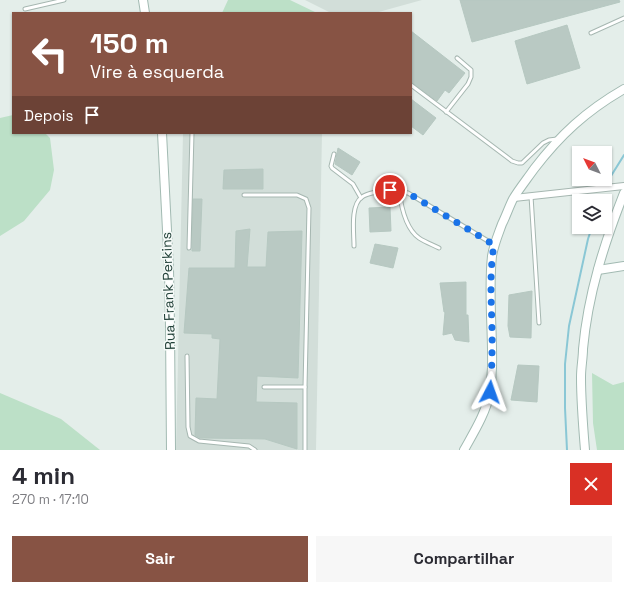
<!DOCTYPE html>
<html lang="pt">
<meta charset="utf-8">
<style>
:root{--surface:#fff;--page:#f7f7f7;--text:#2b2b33;--muted:#7c7c81;--accent:#875344}
body{margin:0;font-family:"Space Grotesk",sans-serif;background:var(--page);color:var(--text);height:100vh;display:flex;flex-direction:column;font-size:15px;white-space:nowrap}
*{box-sizing:border-box;margin:0}
p{font-size:13px;color:var(--muted)}
.icon{flex:none;width:22px;height:22px;fill:none;stroke:currentColor;stroke-width:2;stroke-linecap:round;stroke-linejoin:round}
.map{position:relative;height:450px;overflow:hidden}
.details{display:flex;flex-direction:column;background:var(--surface);flex:1}
.details>*{flex:none}
.top-card{position:absolute;left:12px;top:12px;width:400px;height:122px;border-radius:0px;box-shadow:0 1px 3px #0004;background:#875344;color:#fff;overflow:hidden}
.needle{width:26px;rotate:312deg}
.tools{position:absolute;left:572px;top:146px;display:grid;gap:8px}
.tools a{display:grid;place-items:center;width:40px;height:40px;border-radius:0px;background:var(--surface);box-shadow:0 1px 3px #0004;font-size:20px}
.pin{position:absolute;display:grid;place-items:center;width:34px;height:34px;color:#fff;margin:-17px;border:2px solid #fff;border-radius:50%;box-shadow:0 1px 4px #0007}
.me{position:absolute;width:44px;margin:-22px;rotate:4deg;stroke-linejoin:round;filter:drop-shadow(0 0 3px #0008)}
.turn{display:flex;align-items:center;gap:14px;height:84px;padding:0 12px;font-size:18px}
.turn .icon{width:52px;height:52px;stroke-width:2.5}
.turn b{display:block;font-size:28px;line-height:34px}
.then{display:flex;align-items:center;height:38px;padding:0 12px;background:#0003;gap:8px;font-size:15px}
.round{display:grid;place-items:center;flex:none;width:42px;height:42px;border-radius:0px;background:var(--page)}
.head{display:flex;align-items:center;justify-content:space-between;height:68px;padding:0 12px}
h1{font-size:24px;font-weight:600;line-height:30px}
.primary-button{display:flex;gap:8px;margin-top:auto;padding:8px 12px}
.primary-button a{flex:1;height:46px;border-radius:0px;background:var(--accent);color:#fff;font-size:16px;font-weight:600;line-height:46px;text-align:center}
.primary-button a+a{background:var(--page);color:var(--text)}
.map>svg:first-child{display:block}
.built{fill:#d2ded9}
.green{fill:#bce0c7}
.lines{fill:none;stroke-linecap:round;stroke-linejoin:round}
.stream{stroke:#8ac7d5;stroke-width:2}
.building{fill:#b9c9c3;stroke:#b6c8c1}
.lane-casing{stroke:#a6b7b1;stroke-width:5}
.street-casing{stroke:#a6b7b1;stroke-width:8}
.secondary-casing{stroke:#a2bab2;stroke-width:10}
.lane{stroke:#fff;stroke-width:3}
.street{stroke:#fff;stroke-width:6}
.secondary{stroke:#fff;stroke-width:8}
.route{stroke:#1a73e8;stroke-width:7;stroke-dasharray:0 12.6}
.labels{text-anchor:middle;dominant-baseline:central;stroke-width:3;stroke-linejoin:round;paint-order:stroke}
.street-label{font-size:14px;fill:#224139;stroke:#f5faf8}
</style>
<div class="map">
<svg width="624" height="450" viewBox="0 0 624 450">
<rect width="100%" height="100%" fill="#e4eeea"/>
<!-- built -->
<g class="built">
<path d="M305,0H422L375,13H331Z"/>
<path d="M183,133H322L316,450H176Z"/>
</g>
<!-- green -->
<g class="green">
<path d="M228,0H290L317,13H222Z"/>
<path d="M13,115V133H45L50,138L54,170L50,190L24,221L0,236V118Z"/>
<path d="M592,373L613,385L624,382V450H597L593,423Z"/>
<path d="M0,393L61,419L100,450H0Z"/>
</g>
<g class="lines">
<!-- stream -->
<g class="stream">
<path d="M611,176L624,155"/>
<path d="M601,201L602,198"/>
<path d="M567,450L565,408V364L569,326L588,239L592,227"/>
</g>
</g>
<!-- building -->
<g class="building">
<path d="M460,0H619L620,2L472,42Z"/>
<path d="M567,25L580,68L527,84L515,41Z"/>
<path d="M411,31L465,73L449,93L445,90L437,101L411,82Z"/>
<path d="M411,99L436,118L423,135L411,126Z"/>
<path d="M338,148L360,162L352,175L335,164Z"/>
<path d="M263,169V189H223L224,170Z"/>
<path d="M193,199H202L200,251H192Z"/>
<path d="M390,207L391,231L370,232L369,208Z"/>
<path d="M250,229L247,267H266L268,232L302,231L298,378L257,376L256,402L297,403V449L265,439L204,438H200L195,435L196,398L217,399L220,339L212,338V334L184,333L189,268H235L236,231Z"/>
<path d="M375,244L398,248L393,268L370,263Z"/>
<path d="M466,282V315H468L469,342L455,340L452,333L443,335L445,312H444L440,283Z"/>
<path d="M532,291L531,338L510,337L508,326L509,295Z"/>
<path d="M518,365L539,366L537,402L511,400Z"/>
</g>
<g class="lines">
<!-- lane casing -->
<g class="lane-casing">
<g id="lane">
<path d="M25,9L64,0"/>
<path d="M591,33L624,18"/>
<path d="M411,85L512,161L518,163H522L543,143L549,140L557,139"/>
<path d="M446,112L468,84L471,77V70L457,58"/>
<path d="M334,154L331,166L332,168L353,184L361,198"/>
<path d="M399,190C401,206 406,229 419,238C425,242 433,245 439,248"/>
<path d="M244,195H297L306,199L309,208L305,387V450"/>
<path d="M531,196L539,323"/>
<path d="M354,246C354,233 350,205 362,197C366,194 372,193 376,192C387,189 397,190 408,193L493,244"/>
<path d="M189,248L192,133"/>
<path d="M187,356L188,427L190,436L199,441L249,446L255,450"/>
<path d="M264,387H305"/>
</g>
</g>
<!-- street casing -->
<g class="street-casing">
<path id="street" d="M514,198L624,186"/>
</g>
<!-- secondary casing -->
<g class="secondary-casing">
<g id="secondary">
<path d="M143,0L145,13"/>
<path d="M162,133L169,269L170,327L171,450"/>
<path d="M598,270L624,266"/>
<path d="M464,450C474,432 486,413 490,392C492,384 491,376 492,368C493,331 488,293 492,256C494,244 498,235 502,224C506,216 509,207 513,199C519,189 527,179 534,169C560,135 586,111 624,89"/>
<path d="M585,450C583,426 581,401 581,377C581,367 583,358 583,349C588,294 604,244 624,193"/>
</g>
</g>
<!-- lane -->
<use href="#lane" class="lane"/>
<!-- street -->
<use href="#street" class="street"/>
<!-- secondary -->
<use href="#secondary" class="secondary"/>
</g>
<g class="lines">
<!-- route -->
<path class="route" d="M390,190H399L408,193L494,245C488,280 493,316 492,352C492,365 491,379 490,392"/>
</g>
<g class="labels">
<!-- street labels -->
<g class="street-label">
<text transform="translate(168 291) rotate(-92)">Rua Frank Perkins</text>
</g>
</g>
</svg>
<div class="tools">
<a><svg class="needle" viewBox="-14 -14 28 28"><path d="M0-13l5 13h-10z" fill="#e53935"/><path d="M0 13l5-13h-10z" fill="#7c7c81"/></svg></a>
<a><svg class="icon" aria-label="layers" viewBox="0 0 24 24"><path d="M12 4l9 5-9 5-9-5zM3 14l9 5 9-5"/></svg></a>
</div>
<div class="pin" style="left:390px;top:190px;background:#d93025"><svg class="icon" aria-label="arrive" viewBox="0 0 24 24"><path d="M6 21V4h12l-3 4 3 4H6"/></svg></div>
<svg class="me" style="left:490px;top:392px" viewBox="-20 -20 40 40"><path d="M0-17L14 15 0 8-14 15z" fill="#1a73e8" stroke="#fff" stroke-width="4"/></svg>
<div class="top-card">
<div class="turn"><svg class="icon" aria-label="left" viewBox="0 0 24 24"><path d="M17 20v-9H6M10 6l-5 5 5 5"/></svg><div><b>150 m</b>Vire à esquerda</div></div>
<div class="then">Depois<svg class="icon" aria-label="arrive" viewBox="0 0 24 24"><path d="M6 21V4h12l-3 4 3 4H6"/></svg></div>
</div>
</div>
<section class="details">
<div class="head"><div><h1>4 min</h1><p>270 m · 17:10</p></div><a class="round" style="background:#d93025;color:#fff"><svg class="icon" aria-label="close" viewBox="0 0 24 24"><path d="M6 6l12 12M18 6L6 18"/></svg></a></div>
<div class="primary-button"><a>Sair</a><a>Compartilhar</a></div>
</section>
